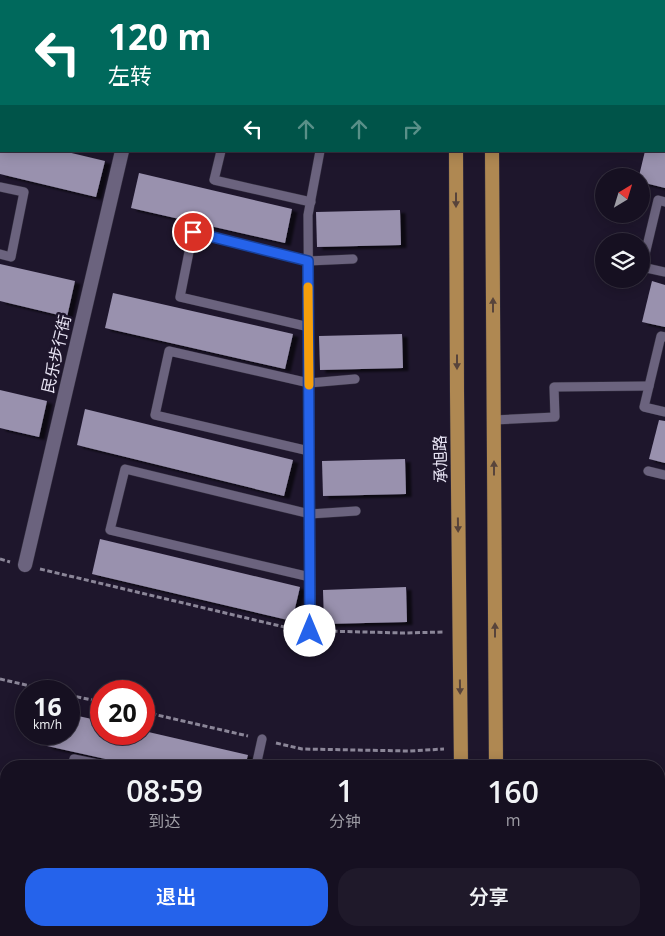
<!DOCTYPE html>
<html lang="zh">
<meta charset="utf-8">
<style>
:root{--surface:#161021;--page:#1f192a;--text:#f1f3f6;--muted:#9e9da5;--line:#35303f;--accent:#2563eb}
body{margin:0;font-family:"Open Sans","Noto Sans SC",sans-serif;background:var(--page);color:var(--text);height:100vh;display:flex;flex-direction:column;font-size:19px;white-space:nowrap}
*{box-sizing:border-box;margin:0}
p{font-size:16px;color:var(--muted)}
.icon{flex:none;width:28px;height:28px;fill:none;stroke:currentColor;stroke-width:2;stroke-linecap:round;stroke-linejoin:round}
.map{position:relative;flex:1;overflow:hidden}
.panel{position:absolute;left:0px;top:760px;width:665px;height:176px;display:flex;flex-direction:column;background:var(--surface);border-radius:20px 20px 0 0;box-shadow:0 2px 12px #0003,0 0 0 1px var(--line)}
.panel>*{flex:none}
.top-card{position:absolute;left:0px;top:0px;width:665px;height:152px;box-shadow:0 2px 12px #0003,0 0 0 1px var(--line);background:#00695c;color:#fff;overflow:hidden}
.needle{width:32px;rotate:38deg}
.tools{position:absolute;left:595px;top:168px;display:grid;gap:10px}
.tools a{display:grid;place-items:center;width:55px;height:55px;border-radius:50%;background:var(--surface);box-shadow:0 2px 12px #0003,0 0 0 1px var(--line);font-size:25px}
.speed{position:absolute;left:15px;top:680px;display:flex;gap:10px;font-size:25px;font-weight:700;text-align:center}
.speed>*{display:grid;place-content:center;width:65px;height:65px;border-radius:50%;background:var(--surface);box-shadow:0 2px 12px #0003,0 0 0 1px var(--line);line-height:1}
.speed small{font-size:12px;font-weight:400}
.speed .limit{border:8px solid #d22;background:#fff;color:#111}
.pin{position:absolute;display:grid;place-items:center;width:42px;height:42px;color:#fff;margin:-21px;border:2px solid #fff;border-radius:50%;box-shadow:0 1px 5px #0007}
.me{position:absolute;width:55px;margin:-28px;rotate:0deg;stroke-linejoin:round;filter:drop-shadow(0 0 4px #0008)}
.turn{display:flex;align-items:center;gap:18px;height:105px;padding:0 25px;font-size:22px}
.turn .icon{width:65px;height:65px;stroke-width:2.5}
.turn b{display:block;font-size:35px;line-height:42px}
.lanes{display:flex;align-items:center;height:48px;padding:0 25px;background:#0003;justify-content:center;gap:25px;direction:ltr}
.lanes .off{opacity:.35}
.eta{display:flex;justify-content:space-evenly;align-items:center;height:85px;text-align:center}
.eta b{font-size:30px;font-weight:600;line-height:35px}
.cta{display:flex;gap:10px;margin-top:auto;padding:10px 25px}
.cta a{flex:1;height:58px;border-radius:20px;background:var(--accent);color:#fff;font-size:20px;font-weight:600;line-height:58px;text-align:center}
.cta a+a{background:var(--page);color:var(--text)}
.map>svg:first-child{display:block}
.building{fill:#9991ae;filter:url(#shadow)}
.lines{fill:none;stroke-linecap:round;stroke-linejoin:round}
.service-casing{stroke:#353041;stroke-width:10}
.pedestrian-casing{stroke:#353041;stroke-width:15}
.secondary-casing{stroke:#353041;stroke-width:15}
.primary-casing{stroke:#353041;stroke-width:15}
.path{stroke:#8b8698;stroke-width:3;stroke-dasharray:5 2.5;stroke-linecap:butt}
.service{stroke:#6b637e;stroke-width:9}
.pedestrian{stroke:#6b637e;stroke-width:14}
.secondary{stroke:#8d7668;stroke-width:14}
.primary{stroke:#af8852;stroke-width:14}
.oneway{fill:#58443b}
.route-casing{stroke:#184099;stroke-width:12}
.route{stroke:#2563eb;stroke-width:9}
.slow{stroke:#f59e0b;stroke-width:9}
.labels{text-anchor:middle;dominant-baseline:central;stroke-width:5;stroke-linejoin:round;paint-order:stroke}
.street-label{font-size:16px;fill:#e8e4f4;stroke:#1e162c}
</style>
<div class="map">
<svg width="665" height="936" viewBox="0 0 665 936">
<defs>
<filter id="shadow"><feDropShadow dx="5.5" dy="3" stdDeviation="1" flood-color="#0009"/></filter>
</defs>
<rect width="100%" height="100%" fill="#1e162c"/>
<!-- building -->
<g class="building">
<path d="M0,151H63L105,161L96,197L0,174Z"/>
<path d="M645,151H665V188L641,182V176H639Z"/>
<path d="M139,173L292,209L285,243L131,208Z"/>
<path d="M400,210L401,245L317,247L316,212Z"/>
<path d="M0,264L75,281L67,317L0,301Z"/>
<path d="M652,281L665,285V327L642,322Z"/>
<path d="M113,293L293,334L285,369L105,328Z"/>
<path d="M402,334L403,368L320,370L319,336Z"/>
<path d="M0,390L47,401L39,437L0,428Z"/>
<path d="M85,409L293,460L284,496L77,445Z"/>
<path d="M659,420L665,421V463L649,459Z"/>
<path d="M405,459L406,494L323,496L322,461Z"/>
<path d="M100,539L300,587L292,621L92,574Z"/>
<path d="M406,587L407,622L324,624L323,590Z"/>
<path d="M69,714L101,721V734H144V731L248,755L245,766H137L47,746L50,734H69Z"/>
<path d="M268,760L292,766H266Z"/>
<path d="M412,763V766H343V765Z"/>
<path d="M0,831L6,833V871L0,870Z"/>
</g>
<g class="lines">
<!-- service casing -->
<g class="service-casing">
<g id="service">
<path d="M158,1L159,0"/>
<path d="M0,43H1"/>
<path d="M0,126H1"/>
<path d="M221,151L214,180L311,202"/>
<path d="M0,187L24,192L11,257L0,254"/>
<path d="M665,202L658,200L642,267L665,272"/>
<path d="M309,327L180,297L193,232L308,261L353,259"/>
<path d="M665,337L661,336L644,407L665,412"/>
<path d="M494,420L555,417L554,387L649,386"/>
<path d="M309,451L155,415L169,351L309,383L355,379"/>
<path d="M648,471L665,475"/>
<path d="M310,577L110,530L125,469L310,514L356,511"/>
<path d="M311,631L308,215L320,151"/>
<path d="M72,766L74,759L108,766"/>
<path d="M256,766L262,739"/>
<path d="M338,930L339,936"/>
<path d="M34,936L35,930"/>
<path d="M219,936L220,930"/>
</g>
</g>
<!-- pedestrian casing -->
<g class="pedestrian-casing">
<path id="pedestrian" d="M25,565L122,151"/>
</g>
<!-- secondary casing -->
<g class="secondary-casing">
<g id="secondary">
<path d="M301,0L307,1"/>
<path d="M502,0L508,1"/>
<path d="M664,35H665"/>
<path d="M664,84H665"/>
</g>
</g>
<!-- primary casing -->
<g class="primary-casing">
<g id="primary">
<path d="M489,0V1"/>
<path d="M458,1V0"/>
<path d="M456,151L457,392L461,766"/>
<path d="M492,151L496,766"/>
<path d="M463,930V936"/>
<path d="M498,930V936"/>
</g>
</g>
<!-- path -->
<g class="path">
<path d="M0,559L10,562"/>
<path d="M40,569L297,630"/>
<path d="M325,631L404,633L444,632"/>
<path d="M0,679L52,691"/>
<path d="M69,695L101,702"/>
<path d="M144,712L248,736"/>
<path d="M276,743L302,749L409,751L444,749"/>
</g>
<!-- service -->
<use href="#service" class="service"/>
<!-- pedestrian -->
<use href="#pedestrian" class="pedestrian"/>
<!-- secondary -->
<use href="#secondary" class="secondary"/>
<!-- primary -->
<use href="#primary" class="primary"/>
</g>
<!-- one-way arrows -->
<defs><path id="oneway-solid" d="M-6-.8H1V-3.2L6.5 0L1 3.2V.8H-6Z" transform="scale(1.25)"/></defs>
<g class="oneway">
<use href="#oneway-solid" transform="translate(456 200) rotate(90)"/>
<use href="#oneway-solid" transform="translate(493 305) rotate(-90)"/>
<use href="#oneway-solid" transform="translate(457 362) rotate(90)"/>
<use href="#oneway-solid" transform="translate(494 468) rotate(-90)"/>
<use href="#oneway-solid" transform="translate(458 525) rotate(89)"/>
<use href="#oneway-solid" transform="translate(495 630) rotate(-90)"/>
<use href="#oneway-solid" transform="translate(460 687) rotate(89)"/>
</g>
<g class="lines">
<!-- route casing -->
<g class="route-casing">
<path id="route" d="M193,232L308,261L310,631"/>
</g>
<!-- route -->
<use href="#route" class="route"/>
<!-- slow -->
<path class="slow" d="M308,287L309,385"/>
</g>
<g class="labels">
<!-- street labels -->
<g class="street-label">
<text transform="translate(56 354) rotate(-77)">民乐步行街</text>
<text transform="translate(440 459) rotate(-91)">承旭路</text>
</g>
</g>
</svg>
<div class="tools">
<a><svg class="needle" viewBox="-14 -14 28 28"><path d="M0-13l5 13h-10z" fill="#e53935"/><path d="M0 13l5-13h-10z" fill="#9e9da5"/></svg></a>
<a><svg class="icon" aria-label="layers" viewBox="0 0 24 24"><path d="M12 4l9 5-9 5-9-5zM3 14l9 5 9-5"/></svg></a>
</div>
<div class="speed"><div>16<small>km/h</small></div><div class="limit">20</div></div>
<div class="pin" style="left:193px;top:232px;background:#d93025"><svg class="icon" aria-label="arrive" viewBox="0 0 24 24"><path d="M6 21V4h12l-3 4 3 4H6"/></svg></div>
<svg class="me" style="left:310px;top:631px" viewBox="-20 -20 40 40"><circle r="19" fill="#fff"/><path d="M0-13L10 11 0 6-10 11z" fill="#2563eb"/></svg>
<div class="top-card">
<div class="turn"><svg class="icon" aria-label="left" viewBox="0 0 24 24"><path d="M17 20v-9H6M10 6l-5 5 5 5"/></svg><div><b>120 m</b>左转</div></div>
<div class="lanes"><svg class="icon" aria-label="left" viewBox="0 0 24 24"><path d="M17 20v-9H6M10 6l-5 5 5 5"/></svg><svg class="icon off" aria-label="ahead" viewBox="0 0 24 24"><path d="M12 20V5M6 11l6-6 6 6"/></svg><svg class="icon off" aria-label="ahead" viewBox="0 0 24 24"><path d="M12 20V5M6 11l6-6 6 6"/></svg><svg class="icon off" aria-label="right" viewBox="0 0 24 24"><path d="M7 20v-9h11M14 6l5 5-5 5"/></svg></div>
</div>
<section class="panel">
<div class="eta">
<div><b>08:59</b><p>到达</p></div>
<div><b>1</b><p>分钟</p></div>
<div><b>160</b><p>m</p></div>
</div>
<div class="cta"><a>退出</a><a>分享</a></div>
</section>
</div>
